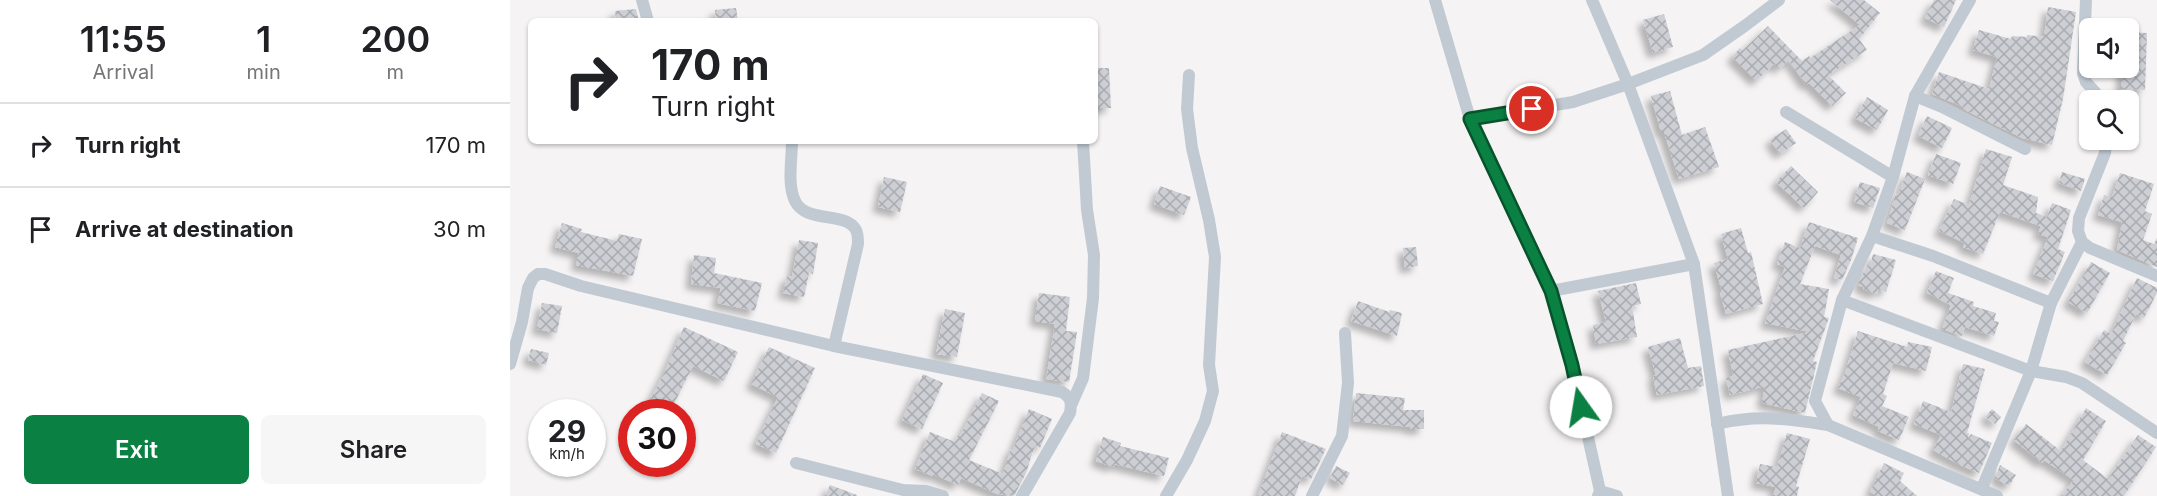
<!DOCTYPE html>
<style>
:root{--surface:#fff;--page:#f6f6f6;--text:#202124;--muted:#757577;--line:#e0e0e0;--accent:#0b8043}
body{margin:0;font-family:Inter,sans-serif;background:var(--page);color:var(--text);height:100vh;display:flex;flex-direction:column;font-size:22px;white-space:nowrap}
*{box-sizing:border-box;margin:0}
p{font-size:20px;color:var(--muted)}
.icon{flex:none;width:33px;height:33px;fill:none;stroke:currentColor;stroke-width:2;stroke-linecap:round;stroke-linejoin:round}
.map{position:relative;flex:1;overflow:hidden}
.details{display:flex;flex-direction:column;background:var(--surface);width:510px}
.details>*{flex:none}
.banner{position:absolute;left:18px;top:18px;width:570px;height:126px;border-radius:9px;box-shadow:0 2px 4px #0004;background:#fff;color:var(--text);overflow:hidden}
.controls{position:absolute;left:1569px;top:18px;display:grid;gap:12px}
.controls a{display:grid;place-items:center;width:60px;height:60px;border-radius:9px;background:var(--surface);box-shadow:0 2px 4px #0004;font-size:30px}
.speed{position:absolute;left:18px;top:399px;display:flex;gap:12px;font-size:30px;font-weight:700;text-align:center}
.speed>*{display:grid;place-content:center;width:78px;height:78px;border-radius:50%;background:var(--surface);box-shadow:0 2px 4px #0004;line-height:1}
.speed small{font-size:15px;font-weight:400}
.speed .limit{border:9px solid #d22;background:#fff;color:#111}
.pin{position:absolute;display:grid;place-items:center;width:51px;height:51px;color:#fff;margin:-26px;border:3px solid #fff;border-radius:50%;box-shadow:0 2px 6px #0007}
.me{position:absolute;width:66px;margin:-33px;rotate:347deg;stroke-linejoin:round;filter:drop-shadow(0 0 4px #0008)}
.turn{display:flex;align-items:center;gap:21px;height:126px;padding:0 24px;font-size:27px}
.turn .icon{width:78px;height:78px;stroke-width:2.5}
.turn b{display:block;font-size:42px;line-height:51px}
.eta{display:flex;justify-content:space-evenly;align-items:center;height:102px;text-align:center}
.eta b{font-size:36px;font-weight:600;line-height:42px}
.cta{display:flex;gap:12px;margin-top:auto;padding:12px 24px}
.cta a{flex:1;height:69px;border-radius:9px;background:var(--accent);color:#fff;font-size:24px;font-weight:600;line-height:69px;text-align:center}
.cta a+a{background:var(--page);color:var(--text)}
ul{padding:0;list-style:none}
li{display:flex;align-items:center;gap:18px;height:84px;padding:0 24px;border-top:2px solid var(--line)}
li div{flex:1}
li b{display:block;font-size:22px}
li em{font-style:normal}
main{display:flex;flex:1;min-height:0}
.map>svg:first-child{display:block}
.building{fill:url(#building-cross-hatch);filter:url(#shadow)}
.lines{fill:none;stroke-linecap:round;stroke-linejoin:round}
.minor{stroke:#c1cad2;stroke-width:12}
.route-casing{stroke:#07532c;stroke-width:15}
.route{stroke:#0b8043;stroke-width:10}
</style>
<main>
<section class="details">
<div class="eta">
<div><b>11:55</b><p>Arrival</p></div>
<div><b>1</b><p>min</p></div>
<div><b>200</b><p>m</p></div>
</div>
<ul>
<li><svg class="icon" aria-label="right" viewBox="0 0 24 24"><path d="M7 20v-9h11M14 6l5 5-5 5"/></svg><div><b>Turn right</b></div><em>170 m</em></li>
<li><svg class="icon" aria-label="arrive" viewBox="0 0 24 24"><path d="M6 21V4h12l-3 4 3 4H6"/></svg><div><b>Arrive at destination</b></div><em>30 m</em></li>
</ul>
<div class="cta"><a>Exit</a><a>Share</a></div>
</section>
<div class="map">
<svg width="1647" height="496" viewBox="0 0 1647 496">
<defs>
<pattern id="building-cross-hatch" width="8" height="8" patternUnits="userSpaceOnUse" patternTransform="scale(1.5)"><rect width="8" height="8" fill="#cdcfd5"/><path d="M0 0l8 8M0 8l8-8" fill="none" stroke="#a8abb0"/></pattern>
<filter id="shadow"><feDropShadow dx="-5.5" dy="5.5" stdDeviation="3" flood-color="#0004"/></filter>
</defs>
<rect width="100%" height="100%" fill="#f5f3f3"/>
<!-- building -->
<g class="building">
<path d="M1320,0H1354L1370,13L1349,39L1357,50L1318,75L1336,93L1322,106L1299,83L1296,85L1279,60L1269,69L1264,64L1246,81L1222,57L1230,48L1233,50L1258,26L1292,61L1299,56L1300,58L1350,25Z"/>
<path d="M1424,0H1446L1434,27L1415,18Z"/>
<path d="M1538,7L1566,12L1553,99L1542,145L1512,138L1453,109L1454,107L1422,94L1429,72L1479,89L1487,57L1463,50L1469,30L1501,39L1502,36L1517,37V35L1534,37Z"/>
<path d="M226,8L228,21H206L205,10Z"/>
<path d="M126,9L129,21H106L105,11Z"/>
<path d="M1154,14L1163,47L1143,53L1133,20Z"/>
<path d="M1618,32L1637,33L1635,90L1611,89L1612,68H1618Z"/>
<path d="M585,68H599L601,108H585Z"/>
<path d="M1160,91L1172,135L1195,127L1209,167L1169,179L1154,132H1151L1141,96Z"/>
<path d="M1357,97L1378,110L1367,130L1345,118Z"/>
<path d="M1417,116L1442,128L1432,148L1408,136Z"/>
<path d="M1276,129L1286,143L1270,154L1260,140Z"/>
<path d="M1476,149L1502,157L1493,185L1528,197L1526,213L1537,217L1542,203L1561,210L1548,249L1555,252L1543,281L1523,274L1538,237L1528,234L1531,226L1490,212L1473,254L1453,247L1455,243L1429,231L1444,199L1459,205Z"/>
<path d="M1426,154L1451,163L1443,184L1418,175Z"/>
<path d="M1281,166L1308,192L1294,208L1266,182Z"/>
<path d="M1397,172L1415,179L1395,230L1377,223L1386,193H1389Z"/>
<path d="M1552,172L1575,179L1571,191L1549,183Z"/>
<path d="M1610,173L1644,184L1635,211L1642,214L1633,240L1644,244L1647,238V267L1607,250L1612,222L1588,215L1594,195L1602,197Z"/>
<path d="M374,177L397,182L390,212L368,207Z"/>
<path d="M1350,182L1370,188L1363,208L1344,202Z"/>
<path d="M650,186L681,197L674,215L644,204Z"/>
<path d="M1299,222L1348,238L1341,260L1332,280L1324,278L1331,255L1305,246L1290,284L1319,289L1314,317L1319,318L1303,361L1307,362L1295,413L1252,403L1255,386L1220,395L1216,378L1223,376L1218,350L1300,332L1255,323L1275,267L1267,264L1275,242L1290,248Z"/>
<path d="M52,223L72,229L71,232L107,241L109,234L132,239L123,276L66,265L69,253L45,247Z"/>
<path d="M1231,228L1238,253L1241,252L1253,304L1216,314L1210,293L1212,292L1204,263L1218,259L1211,234Z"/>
<path d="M289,240L308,243L303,274L299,273L294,297L273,293L277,276L282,277Z"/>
<path d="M906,247L908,266L895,268L893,248Z"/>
<path d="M1363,254L1386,260L1376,292L1368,289L1367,294L1353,289V287L1348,285L1357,265L1360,266Z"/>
<path d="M184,255L206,258L204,273L252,283L245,311L207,303L211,288L181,284Z"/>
<path d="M1581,262L1600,273L1577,313L1558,302Z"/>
<path d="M1426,271L1444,278L1438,293L1464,302L1463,306L1486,313L1484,321L1489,322L1484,336L1455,327L1452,336L1432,329L1441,305L1417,293Z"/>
<path d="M1627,278L1647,288V293L1634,318L1626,314L1613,341L1616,343L1597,375L1575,362L1594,330L1601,334Z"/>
<path d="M1126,283L1131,304L1122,306L1127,337L1086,344L1083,325L1096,322L1088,291Z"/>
<path d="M529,293L560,297L556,331L567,332L559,382L536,379L545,324L525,321Z"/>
<path d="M848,301L879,312L880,310L892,313L887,336L841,321Z"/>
<path d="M32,303L52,306L47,333L27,329Z"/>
<path d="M435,309L455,313L447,357L426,354Z"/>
<path d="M174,327L228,352L214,381L183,366L160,412H134L154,373Z"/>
<path d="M1348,331L1397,347L1398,342L1422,347L1416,371L1383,363L1373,394L1377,396L1372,406L1399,417L1389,440L1368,431L1369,427L1343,415L1351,397L1328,388L1335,373Z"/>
<path d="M1170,338L1178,368L1191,366L1194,386L1147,395L1143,376L1146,375L1138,347Z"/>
<path d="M259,347L305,368L266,453L246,444L268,397L241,384Z"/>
<path d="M21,349L39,353L36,365L18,360Z"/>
<path d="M1453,364L1475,369L1457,433H1459L1458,438L1461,434L1482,443L1469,473L1450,465L1423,450L1431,435L1404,424L1413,401L1441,412Z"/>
<path d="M413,374L433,383L412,429L392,420Z"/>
<path d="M472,393L489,401L459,460L493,474L501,449H503L519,409L542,419L530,448L525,445L516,473L504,496L487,494L451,478L448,485L423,474V476L405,469L420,432L445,442L448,435L450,436Z"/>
<path d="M846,393L895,398L893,410H914V429H900V427L843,421Z"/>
<path d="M1576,408L1596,421L1573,460L1598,479L1628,435L1646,447L1614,496H1551L1564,480L1534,460L1532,463L1504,440L1516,424L1551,451Z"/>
<path d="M1482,409L1491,417L1485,424L1475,417Z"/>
<path d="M772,432L816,449L801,479L792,476L785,496H748Z"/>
<path d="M1277,433L1300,439L1286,486L1289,487L1287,496H1263L1266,487L1246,483L1250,464L1267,467Z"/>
<path d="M593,437L611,443L610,446L659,458L654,476L604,464L603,467L586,461Z"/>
<path d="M1374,463L1394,473L1390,481L1407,496H1368L1360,492Z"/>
<path d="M1490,465L1506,475L1499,486L1485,478Z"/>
<path d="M826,466L840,473L833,485L820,478Z"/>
<path d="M320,485L347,495V496H315Z"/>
</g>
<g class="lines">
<!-- minor -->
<g class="minor">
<path d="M132,0L138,21"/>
<path d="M925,0L960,119L1041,291L1062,365L1090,491L1088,496"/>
<path d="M1082,0L1118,84L1184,264L1218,496"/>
<path d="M1460,0L1405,96L1383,177L1362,236L1332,300L1305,401L1318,425L1487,496"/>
<path d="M1576,0L1573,73L1576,82L1592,100"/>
<path d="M1405,96L1432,107L1515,149"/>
<path d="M1276,112L1383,177"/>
<path d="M960,119L1063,102L1118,84L1193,55L1236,25L1269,0"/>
<path d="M1596,140L1595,153L1569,218L1568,231L1572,242L1580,248L1647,276"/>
<path d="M282,141C282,160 277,184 285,201C296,224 336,211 346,230C348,234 348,239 348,244L324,346"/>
<path d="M1362,236L1423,256L1541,303"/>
<path d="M1041,291L1184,264"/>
<path d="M1332,300L1521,371L1556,377L1572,383L1647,433"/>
<path d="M0,364L12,322L18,288L23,278L28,274H35L71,286L324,346L552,392C561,398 562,402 560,413L512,496"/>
<path d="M562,403L573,378L583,298L584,255L577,210L573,141"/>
<path d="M1207,424C1248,414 1278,419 1318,425"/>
<path d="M286,463L393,490L416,491L433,496"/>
<path d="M1472,488L1521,371L1541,303L1572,242"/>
<path d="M1090,491L1107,496"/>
<path d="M656,496L677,460L695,421L703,391L699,365L705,257L699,220L682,148L677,109L679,75"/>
<path d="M802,496L832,436L838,383L835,333"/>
</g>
</g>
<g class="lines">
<!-- route casing -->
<g class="route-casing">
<path id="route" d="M1022,109L960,119L1041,291L1062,365L1071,407"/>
</g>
<!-- route -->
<use href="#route" class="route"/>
</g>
</svg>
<div class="controls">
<a><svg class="icon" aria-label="sound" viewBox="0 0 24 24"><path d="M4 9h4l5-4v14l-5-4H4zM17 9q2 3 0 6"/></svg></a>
<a><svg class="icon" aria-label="search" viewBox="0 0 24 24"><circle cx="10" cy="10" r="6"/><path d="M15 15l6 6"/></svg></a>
</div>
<div class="speed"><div>29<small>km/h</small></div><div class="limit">30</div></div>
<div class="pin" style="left:1022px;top:109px;background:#d93025"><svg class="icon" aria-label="arrive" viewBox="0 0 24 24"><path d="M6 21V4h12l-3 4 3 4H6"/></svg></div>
<svg class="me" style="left:1071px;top:407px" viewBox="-20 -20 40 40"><circle r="19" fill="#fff"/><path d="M0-13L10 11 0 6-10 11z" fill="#0b8043"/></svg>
<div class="banner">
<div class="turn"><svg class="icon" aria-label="right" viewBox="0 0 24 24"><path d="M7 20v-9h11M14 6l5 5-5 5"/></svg><div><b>170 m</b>Turn right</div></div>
</div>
</div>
</main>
